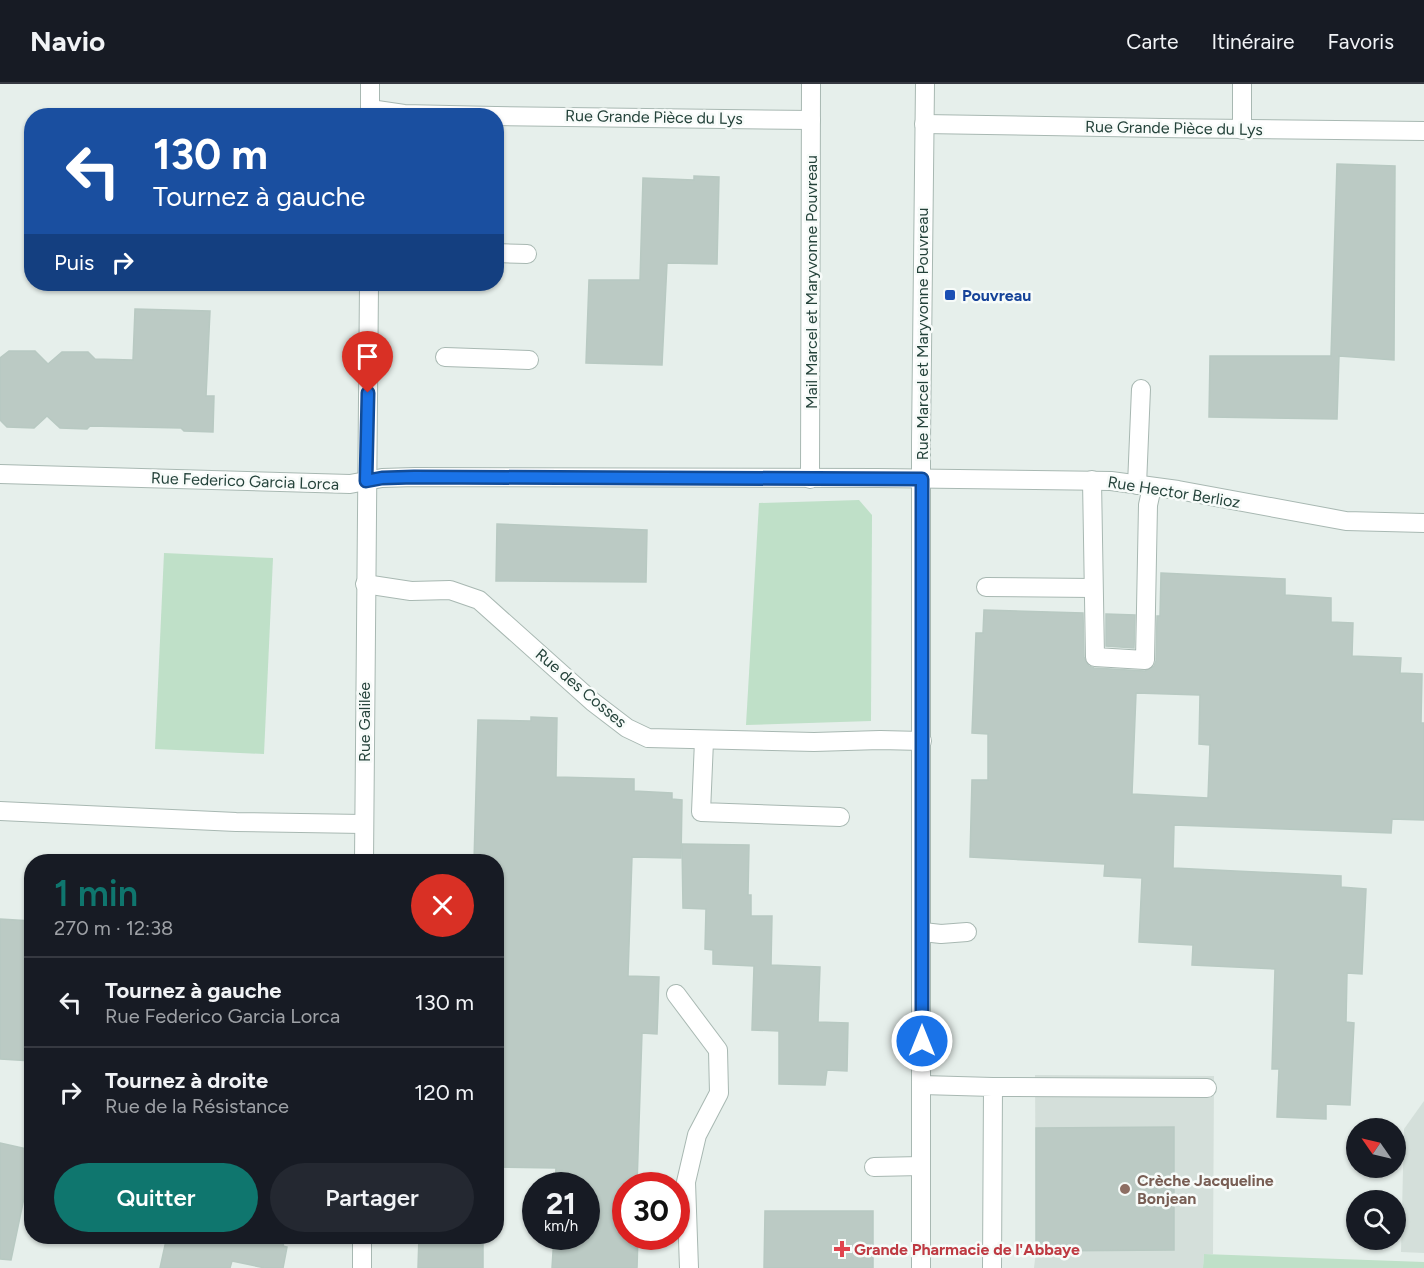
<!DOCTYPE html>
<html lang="fr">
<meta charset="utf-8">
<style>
:root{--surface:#171b24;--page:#242831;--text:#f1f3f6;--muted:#9ea1a6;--line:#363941;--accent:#0f766e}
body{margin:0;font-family:Figtree,sans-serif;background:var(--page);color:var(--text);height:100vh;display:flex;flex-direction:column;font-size:22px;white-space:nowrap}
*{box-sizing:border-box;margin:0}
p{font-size:20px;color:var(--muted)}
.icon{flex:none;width:33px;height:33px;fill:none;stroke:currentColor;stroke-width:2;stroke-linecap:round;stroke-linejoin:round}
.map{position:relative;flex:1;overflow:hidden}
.side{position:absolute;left:24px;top:770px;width:480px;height:390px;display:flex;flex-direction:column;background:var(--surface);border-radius:24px;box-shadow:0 2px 4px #0004}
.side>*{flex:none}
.top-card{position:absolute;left:24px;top:24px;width:480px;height:183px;border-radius:24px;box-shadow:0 2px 4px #0004;background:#1a4fa0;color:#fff;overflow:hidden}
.needle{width:39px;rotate:304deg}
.fabs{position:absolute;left:1346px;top:1034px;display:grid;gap:12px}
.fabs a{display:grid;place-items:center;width:60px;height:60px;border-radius:50%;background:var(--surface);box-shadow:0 2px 4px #0004;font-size:30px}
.speed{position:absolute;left:522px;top:1088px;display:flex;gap:12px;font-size:30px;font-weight:700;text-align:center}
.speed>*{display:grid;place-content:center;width:78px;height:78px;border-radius:50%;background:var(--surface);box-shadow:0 2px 4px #0004;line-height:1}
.speed small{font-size:15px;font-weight:400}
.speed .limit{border:9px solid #d22;background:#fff;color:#111}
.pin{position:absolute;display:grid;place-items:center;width:51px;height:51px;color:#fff;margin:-62px -26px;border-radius:50% 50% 50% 0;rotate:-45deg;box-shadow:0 0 6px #0007}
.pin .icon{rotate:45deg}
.me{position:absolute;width:66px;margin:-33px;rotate:0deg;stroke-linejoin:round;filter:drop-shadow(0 0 4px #0008)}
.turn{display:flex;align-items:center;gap:21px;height:126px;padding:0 30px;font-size:27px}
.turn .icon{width:78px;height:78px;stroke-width:2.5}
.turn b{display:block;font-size:42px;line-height:51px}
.then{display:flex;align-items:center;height:57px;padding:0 30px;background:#0003;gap:12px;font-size:22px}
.round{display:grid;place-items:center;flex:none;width:63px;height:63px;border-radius:32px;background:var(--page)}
.overview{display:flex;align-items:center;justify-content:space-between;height:102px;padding:0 30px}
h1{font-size:36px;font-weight:600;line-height:45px;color:var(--accent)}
.action{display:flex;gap:12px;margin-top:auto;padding:12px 30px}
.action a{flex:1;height:69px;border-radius:36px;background:var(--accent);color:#fff;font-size:24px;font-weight:600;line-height:69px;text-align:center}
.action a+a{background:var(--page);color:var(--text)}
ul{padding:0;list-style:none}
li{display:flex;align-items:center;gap:18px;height:90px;padding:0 30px;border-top:2px solid var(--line)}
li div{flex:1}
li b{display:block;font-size:22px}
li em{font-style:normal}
header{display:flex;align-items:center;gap:36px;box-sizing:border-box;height:84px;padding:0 30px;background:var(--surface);border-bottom:2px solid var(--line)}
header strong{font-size:28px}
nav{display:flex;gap:33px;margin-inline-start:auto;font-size:21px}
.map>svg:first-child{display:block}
.built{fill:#d4dfda}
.green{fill:#bfe0c8}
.building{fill:#bbcac4;stroke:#b8c9c2;stroke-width:1.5;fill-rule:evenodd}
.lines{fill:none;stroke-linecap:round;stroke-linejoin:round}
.minor-casing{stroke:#a8b8b2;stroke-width:20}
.minor{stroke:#fff;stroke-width:18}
.route-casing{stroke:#114b97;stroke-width:15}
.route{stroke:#1a73e8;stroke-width:10}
.transit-dot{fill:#1a4fb4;stroke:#f7fbf9;stroke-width:2}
.education-dot{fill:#8d6e63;stroke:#f7fbf9;stroke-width:2}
.health-dot{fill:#e0444e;stroke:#f7fbf9;stroke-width:2}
.labels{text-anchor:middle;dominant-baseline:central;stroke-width:5;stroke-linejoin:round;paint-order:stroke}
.street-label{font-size:16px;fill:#24423a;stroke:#f7fbf9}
.transit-label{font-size:16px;font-weight:bold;fill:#164399;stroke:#f7fbf9;text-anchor:start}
.education-label{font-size:16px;font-weight:bold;fill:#785e54;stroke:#f7fbf9;text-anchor:start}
.health-label{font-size:16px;font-weight:bold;fill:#be3a42;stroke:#f7fbf9;text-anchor:start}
</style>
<header>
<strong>Navio</strong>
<nav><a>Carte</a><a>Itinéraire</a><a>Favoris</a></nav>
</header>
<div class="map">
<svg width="1424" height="1184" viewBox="0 0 1424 1184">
<rect width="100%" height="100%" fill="#e6efeb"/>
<!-- built -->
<g class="built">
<path d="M1035,991L1214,992L1213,1170H1204L1203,1184H1034L1036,1167Z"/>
<path d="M1424,1017V1169L1401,1168L1404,1045Z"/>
</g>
<!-- green -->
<g class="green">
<path d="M859,416L872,431L871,637L746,641L759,419Z"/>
<path d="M164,469L273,474L264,670L155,665Z"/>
<path d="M1204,1170L1424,1178V1184H1203Z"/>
</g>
<!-- building -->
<g class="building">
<path d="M1337,80L1395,82L1394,276L1339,272L1337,335L1209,333L1210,272H1331Z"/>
<path d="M694,92L719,93L717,180L667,179L662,281L586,279L589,196H640L643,94L694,96Z"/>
<path d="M135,225L210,227L206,312H214L213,348L184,347L181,344L90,342L87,345L60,344L47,332L34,344L7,343L0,336V274L9,267H35L48,280L62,268H88L95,275L133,276Z"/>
<path d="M497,440L647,446L646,498L496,497Z"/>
<path d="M1161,489L1285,495V511L1331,514V538L1353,539L1352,572L1401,574L1400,589L1422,590L1421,639H1424V736L1392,735L1391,749L1174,741L1173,784L1341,792V803L1366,805L1362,890L1347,889L1346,938L1354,939L1350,1021L1326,1020V1035L1277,1033L1279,985H1272L1275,885L1192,881L1193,861L1139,858L1142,794L1104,792L1105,780L970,773L972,696H988V650L972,649L976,549H983L984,526L1083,529L1084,573L1089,582L1094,584L1145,587L1154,582L1156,577L1157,532H1160ZM1136,609L1200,611L1199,660L1210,661L1208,714L1132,710Z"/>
<path d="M1106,530L1135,531L1134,564L1106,562Z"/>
<path d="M531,633L557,634L556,693L634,695V707L672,709V715L682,716L681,774L632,773L628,892L659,893L657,950L642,949L637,1101H626V1152H638L637,1184H552L554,1152H586V1101H555L556,1084L496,1083V777H474L478,636L531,637Z"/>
<path d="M682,760L749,761L748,811H751V832H772L771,881L820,883L818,938L848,939L847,987L827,986L825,1001L779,1000V947L752,946L754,882L713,880V866L705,865L706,825L683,824Z"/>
<path d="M0,835L32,837V977L0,975Z"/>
<path d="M1174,1043V1166L1036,1167V1044Z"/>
<path d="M0,1059L32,1066V1076L11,1176L0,1175Z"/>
<path d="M765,1127H873V1184H764Z"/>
<path d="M167,1152H285L283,1162L287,1163L283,1184H265L232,1177L230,1184H160Z"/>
<path d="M419,1152H483V1184H418Z"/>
</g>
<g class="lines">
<!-- minor casing -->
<g class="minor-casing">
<g id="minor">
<path d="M370,0V32"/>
<path d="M370,25L404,30L495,32"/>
<path d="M496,32L811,36"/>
<path d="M924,40C1091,43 1257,46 1424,47"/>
<path d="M1242,46V0"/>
<path d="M496,169L527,170"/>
<path d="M445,273L529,276"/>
<path d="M0,390L350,400L382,394L415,393L878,394L1111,397L1178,406L1346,437L1424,439"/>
<path d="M810,395L811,0"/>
<path d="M1092,396L1095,573L1145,576L1148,421L1152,403"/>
<path d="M1137,401L1141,305"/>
<path d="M365,500L411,507L450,506L479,516L593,618L627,644L648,654L814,658L880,656L922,657"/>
<path d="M986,503L1093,504"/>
<path d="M704,657L701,728L840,733"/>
<path d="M0,727L236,738L363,740"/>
<path d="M364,777L369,200"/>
<path d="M923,848L941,850L967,848"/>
<path d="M676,910L718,966L719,1009L697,1051L686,1098L689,1184"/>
<path d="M922,1001L993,1003L992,1184"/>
<path d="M993,1003L1207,1004"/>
<path d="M874,1083L921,1082"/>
<path d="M362,1184V1152"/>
<path d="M921,1184V358L925,0"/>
</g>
</g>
<!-- minor -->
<use href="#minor" class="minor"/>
</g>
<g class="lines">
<!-- route casing -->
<g class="route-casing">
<path id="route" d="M368,309L366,397L382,394L414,393L922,395V957"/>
</g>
<!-- route -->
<use href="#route" class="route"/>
</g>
<!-- markers -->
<rect class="transit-dot" x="944" y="205" width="12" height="12" rx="3"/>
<circle class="education-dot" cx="1125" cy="1105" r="6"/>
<path class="health-dot" d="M839 1156h6v6h6v6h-6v6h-6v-6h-6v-6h6z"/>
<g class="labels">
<!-- street labels -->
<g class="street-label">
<text transform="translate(654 33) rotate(1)">Rue Grande Pièce du Lys</text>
<text transform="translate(1174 44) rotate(1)">Rue Grande Pièce du Lys</text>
<text transform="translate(811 198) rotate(-90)">Mail Marcel et Maryvonne Pouvreau</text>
<text transform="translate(922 250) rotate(-90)">Rue Marcel et Maryvonne Pouvreau</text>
<text transform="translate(245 397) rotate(2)">Rue Federico Garcia Lorca</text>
<text transform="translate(1174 408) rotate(9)">Rue Hector Berlioz</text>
<text transform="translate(581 604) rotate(40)">Rue des Cosses</text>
<text transform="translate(364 638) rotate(-90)">Rue Galilée</text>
</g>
<!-- transit labels -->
<g class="transit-label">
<text x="962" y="211">Pouvreau</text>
</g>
<!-- education labels -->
<g class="education-label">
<text x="1137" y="1096">Crèche Jacqueline<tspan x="1137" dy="18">Bonjean</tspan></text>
</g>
<!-- health labels -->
<g class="health-label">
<text x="854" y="1165">Grande Pharmacie de l'Abbaye</text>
</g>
</g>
</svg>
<div class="fabs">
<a><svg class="needle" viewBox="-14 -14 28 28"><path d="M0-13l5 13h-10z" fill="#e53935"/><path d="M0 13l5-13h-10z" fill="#9ea1a6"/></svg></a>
<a><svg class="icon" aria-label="search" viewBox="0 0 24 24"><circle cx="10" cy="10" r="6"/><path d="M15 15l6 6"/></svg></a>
</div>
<div class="speed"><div>21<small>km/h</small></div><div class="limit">30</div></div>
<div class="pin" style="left:368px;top:309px;background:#d93025"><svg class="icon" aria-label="arrive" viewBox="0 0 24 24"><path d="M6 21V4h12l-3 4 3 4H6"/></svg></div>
<svg class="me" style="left:922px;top:957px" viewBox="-20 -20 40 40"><circle r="17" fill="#1a73e8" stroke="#fff" stroke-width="3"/><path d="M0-11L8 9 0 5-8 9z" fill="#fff"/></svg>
<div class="top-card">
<div class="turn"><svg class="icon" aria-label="left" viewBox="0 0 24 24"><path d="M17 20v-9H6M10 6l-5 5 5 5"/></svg><div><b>130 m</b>Tournez à gauche</div></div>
<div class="then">Puis<svg class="icon" aria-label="right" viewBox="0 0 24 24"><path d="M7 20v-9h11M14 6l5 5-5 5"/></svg></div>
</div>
<section class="side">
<div class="overview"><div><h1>1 min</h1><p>270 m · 12:38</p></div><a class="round" style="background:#d93025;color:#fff"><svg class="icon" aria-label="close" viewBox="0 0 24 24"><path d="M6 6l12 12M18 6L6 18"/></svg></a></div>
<ul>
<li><svg class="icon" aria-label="left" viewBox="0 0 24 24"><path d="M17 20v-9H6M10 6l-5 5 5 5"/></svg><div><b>Tournez à gauche</b><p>Rue Federico Garcia Lorca</p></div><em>130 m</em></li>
<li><svg class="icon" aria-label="right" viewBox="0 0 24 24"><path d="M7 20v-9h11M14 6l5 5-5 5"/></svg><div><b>Tournez à droite</b><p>Rue de la Résistance</p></div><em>120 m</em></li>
</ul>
<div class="action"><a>Quitter</a><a>Partager</a></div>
</section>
</div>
